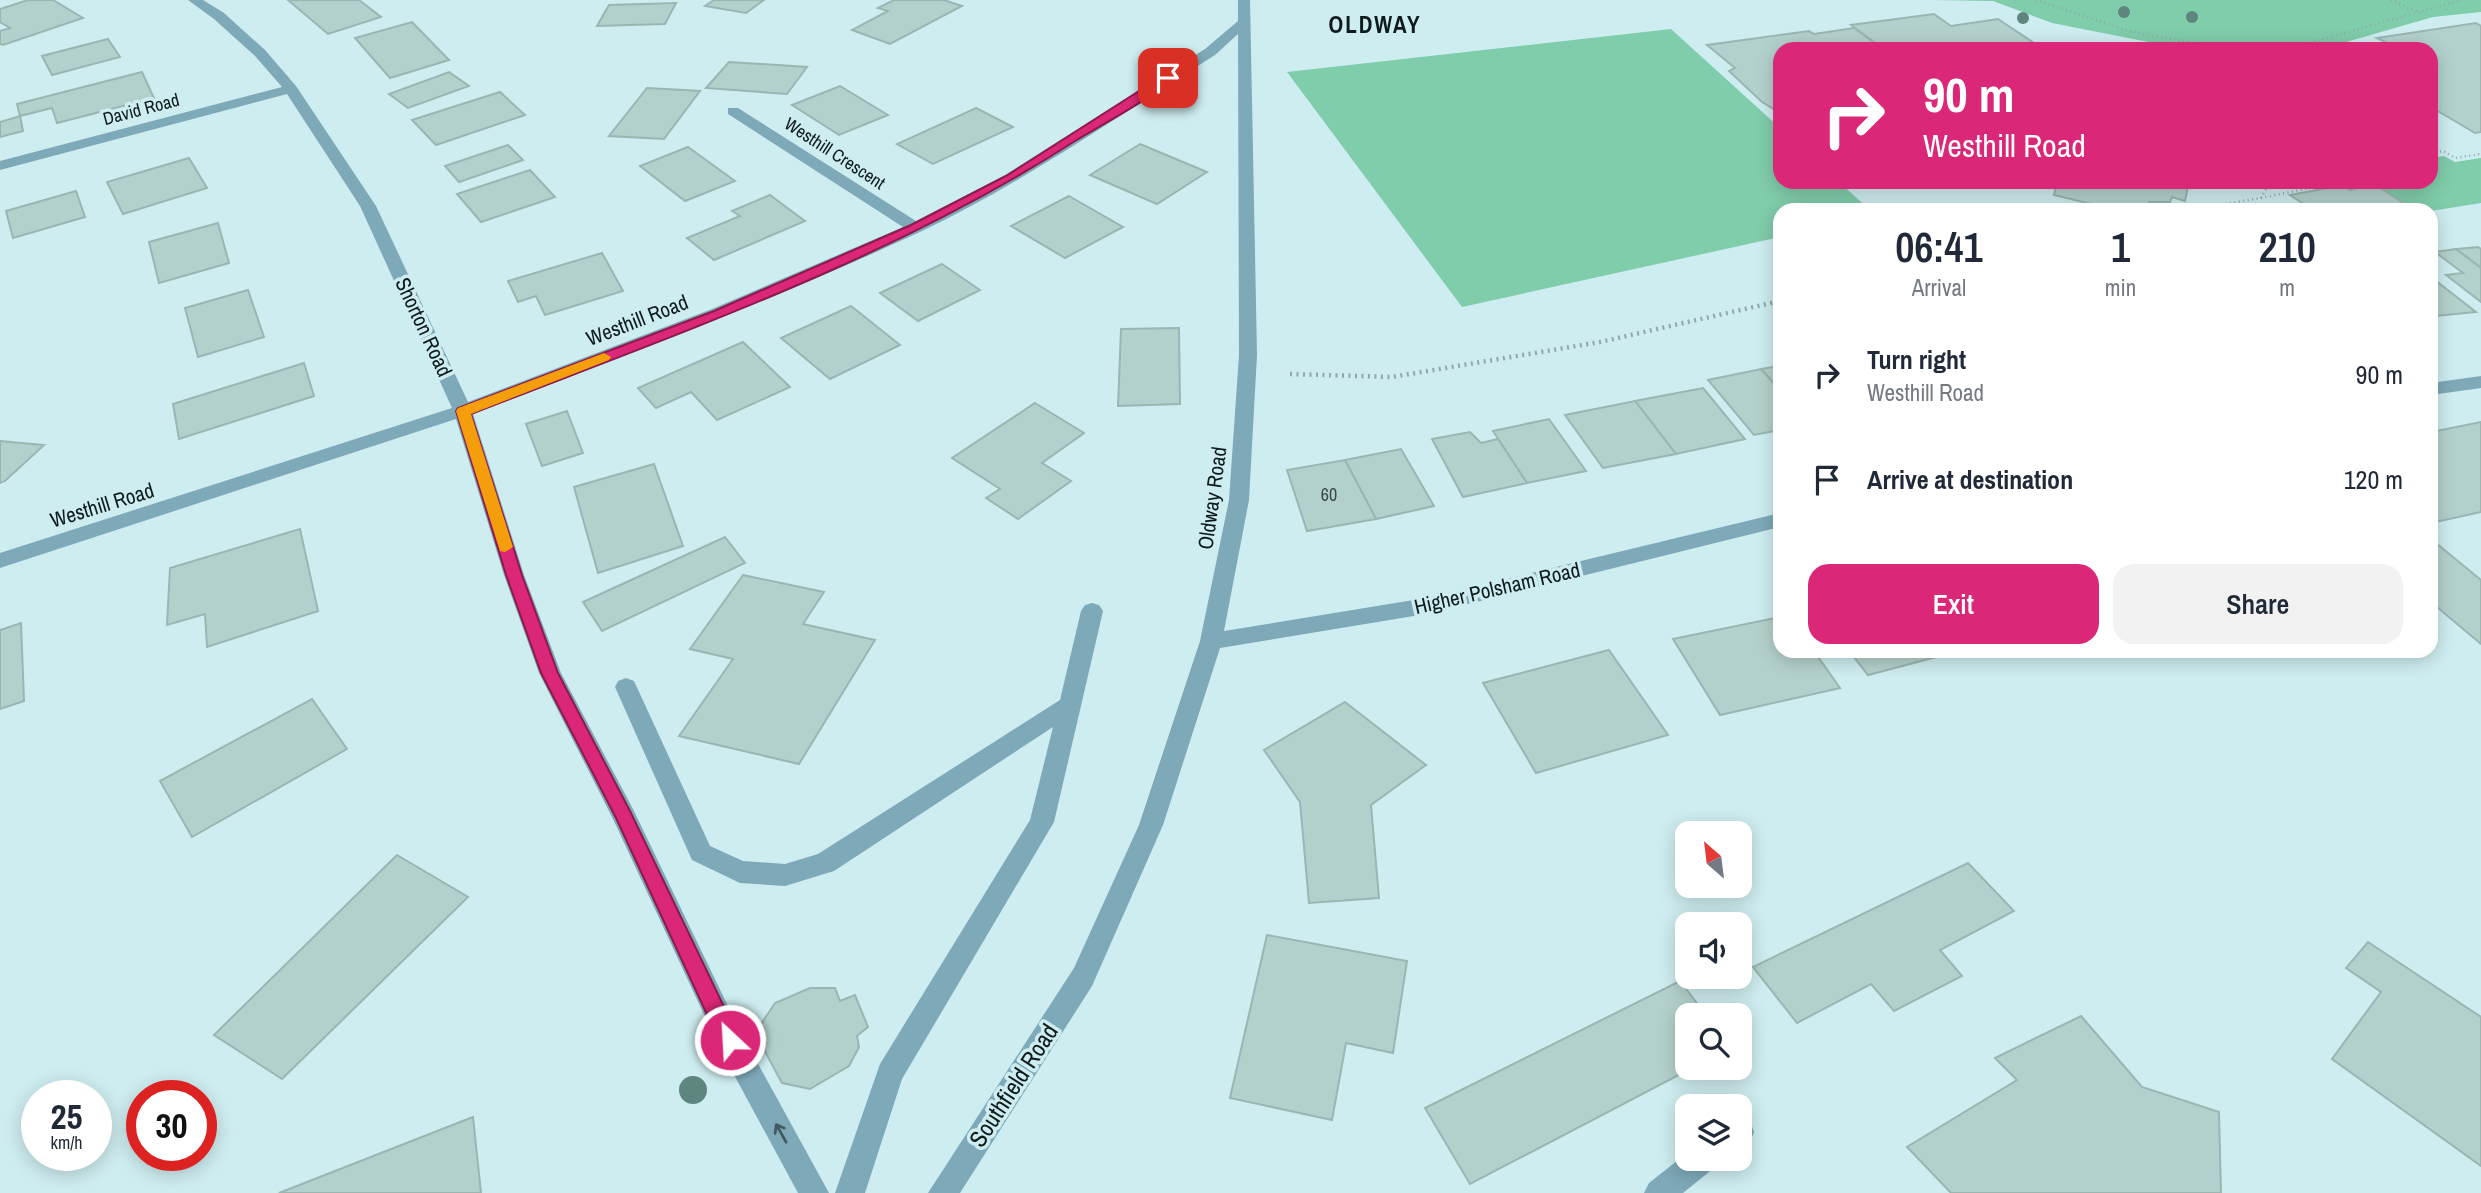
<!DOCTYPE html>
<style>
:root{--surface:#fff;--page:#f2f2f3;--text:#1f2937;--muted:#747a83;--accent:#db2777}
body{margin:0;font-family:"Archivo Narrow",sans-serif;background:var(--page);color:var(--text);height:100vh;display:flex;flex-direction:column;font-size:26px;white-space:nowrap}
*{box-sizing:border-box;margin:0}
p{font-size:23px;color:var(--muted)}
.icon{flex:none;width:38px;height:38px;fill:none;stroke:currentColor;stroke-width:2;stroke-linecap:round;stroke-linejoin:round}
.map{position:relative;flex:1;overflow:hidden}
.details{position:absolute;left:1773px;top:203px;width:665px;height:455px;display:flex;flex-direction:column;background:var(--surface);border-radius:21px;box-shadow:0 4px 18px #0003}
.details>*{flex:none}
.hud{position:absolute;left:1773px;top:42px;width:665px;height:147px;border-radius:21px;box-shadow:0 4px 18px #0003;background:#db2777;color:#fff;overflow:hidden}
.needle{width:46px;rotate:332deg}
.fabs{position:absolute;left:1675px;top:821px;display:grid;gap:14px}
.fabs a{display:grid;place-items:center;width:77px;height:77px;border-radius:14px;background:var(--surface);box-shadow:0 4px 18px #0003;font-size:35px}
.speed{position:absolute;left:21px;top:1080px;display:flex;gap:14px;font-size:35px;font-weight:700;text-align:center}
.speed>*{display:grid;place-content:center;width:91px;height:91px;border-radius:50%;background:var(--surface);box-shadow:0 4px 18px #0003;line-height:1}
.speed small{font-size:18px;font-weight:400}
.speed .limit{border:10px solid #d22;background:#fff;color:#111}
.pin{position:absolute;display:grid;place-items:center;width:60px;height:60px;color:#fff;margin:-30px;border-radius:14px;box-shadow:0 4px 10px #0006}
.me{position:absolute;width:77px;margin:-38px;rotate:335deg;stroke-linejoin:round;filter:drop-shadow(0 0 5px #0008)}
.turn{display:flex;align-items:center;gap:24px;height:147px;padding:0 35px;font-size:32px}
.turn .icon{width:91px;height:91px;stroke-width:2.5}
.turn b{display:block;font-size:49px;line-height:60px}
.eta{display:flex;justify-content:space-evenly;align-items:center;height:119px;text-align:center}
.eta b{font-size:42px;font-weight:600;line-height:49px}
.primary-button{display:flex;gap:14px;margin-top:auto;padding:14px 35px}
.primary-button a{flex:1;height:80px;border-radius:21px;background:var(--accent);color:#fff;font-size:28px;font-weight:600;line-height:80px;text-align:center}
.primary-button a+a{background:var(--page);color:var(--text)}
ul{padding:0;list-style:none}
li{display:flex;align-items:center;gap:21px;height:105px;padding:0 35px}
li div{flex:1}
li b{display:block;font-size:26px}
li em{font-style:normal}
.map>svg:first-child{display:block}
.green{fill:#80cdab}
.building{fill:#b3d1cc;stroke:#99b6b1;stroke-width:2}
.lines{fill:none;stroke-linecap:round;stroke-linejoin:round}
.path-far1{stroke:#90a8ab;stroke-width:2.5;stroke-dasharray:1 3.5;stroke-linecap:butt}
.path{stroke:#90a8ab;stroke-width:4.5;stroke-dasharray:2 4.5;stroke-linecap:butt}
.minor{fill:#7ea9b8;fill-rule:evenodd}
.tree{fill:#5e867e}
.oneway{stroke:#415a62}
.route{fill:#db2777;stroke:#8e194d;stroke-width:2}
.slow{fill:#f59e0b}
.labels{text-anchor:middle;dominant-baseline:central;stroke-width:7;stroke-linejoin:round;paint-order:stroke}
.far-street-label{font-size:18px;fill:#0f1a1b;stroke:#ceedf0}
.number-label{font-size:18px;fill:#384847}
.street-label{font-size:21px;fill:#0f1a1b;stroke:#ceedf0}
.far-district-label{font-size:23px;font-weight:bold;letter-spacing:2px;fill:#0f1a1b;stroke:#ceedf0}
.near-street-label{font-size:24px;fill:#0f1a1b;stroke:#ceedf0}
</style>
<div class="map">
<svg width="2481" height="1193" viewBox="0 0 2481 1193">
<rect width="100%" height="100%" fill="#ceedf0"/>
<!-- green -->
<g class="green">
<path d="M1932,0H2481V12L2433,17L2322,49H2184L2052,23L1993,1Z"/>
<path d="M1671,29L1780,128V182H1839L1870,210H1780V237L1462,307L1287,72Z"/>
<path d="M2444,156L2455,162L2481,158V203L2431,211L2414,210L2374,184L2365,185L2360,182H2431V158Z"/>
</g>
<!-- building -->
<g class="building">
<path d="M28,0H53L83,18L3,45L0,44V31L10,28L0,22V9Z"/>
<path d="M288,0H359L381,17L328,34Z"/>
<path d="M714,0H764L746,13L705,6Z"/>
<path d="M894,0H944L962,6L890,44L852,30L888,11L878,8Z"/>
<path d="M676,3L665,24L597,26L609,5Z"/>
<path d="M1934,14L1951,26L1998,19L2043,49H1883L1851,25Z"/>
<path d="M412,22L449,60L390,78L355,38Z"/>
<path d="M2476,23L2481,26V132L2475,133L2431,107V49H2376L2393,46L2377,38Z"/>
<path d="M1854,28L1883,49H1780V113L1762,102L1729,71L1735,68L1707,45L1809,31L1814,34Z"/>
<path d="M108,39L120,57L52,75L42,56Z"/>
<path d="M729,62L807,67L787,94L706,88Z"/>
<path d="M142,72L154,98L57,123L52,108L20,116L17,104Z"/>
<path d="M449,72L469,86L408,108L389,94Z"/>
<path d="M840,86L888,115L839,135L792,105Z"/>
<path d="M647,88L700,91L664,139L609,136Z"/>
<path d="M500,92L525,115L436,145L412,120Z"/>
<path d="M976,108L1013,127L933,164L897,144Z"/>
<path d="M20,116L23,131L0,137V122Z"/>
<path d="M1140,144L1207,172L1157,204L1090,175Z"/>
<path d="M508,145L523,160L459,182L445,166Z"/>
<path d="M688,147L735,181L685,201L640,166Z"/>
<path d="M189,158L207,188L123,214L107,182Z"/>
<path d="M530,170L555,197L481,222L457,194Z"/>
<path d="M2057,182H2189L2185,201L2172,197L2170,202H2149L2147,210H2116L2054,195Z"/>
<path d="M2374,184L2413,209L2313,210L2290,195L2343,185L2350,190Z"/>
<path d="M76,191L85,217L13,238L6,211Z"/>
<path d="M770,195L805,221L714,260L687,238L740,216L732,211Z"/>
<path d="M1069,196L1123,227L1065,258L1011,226Z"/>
<path d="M218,223L229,263L159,283L149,242Z"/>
<path d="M2478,247L2481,249V268L2456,249Z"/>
<path d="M2456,249L2481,268V302L2446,275L2463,273L2435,252Z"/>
<path d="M602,253L623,291L545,315L536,296L518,302L508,281Z"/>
<path d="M942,264L980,290L918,321L880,293Z"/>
<path d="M2431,277L2476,312L2435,316L2431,313Z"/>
<path d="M248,290L264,337L198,357L185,308Z"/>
<path d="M851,306L900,345L830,379L781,338Z"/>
<path d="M1179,328L1180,404L1118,406L1121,329Z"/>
<path d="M743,342L790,387L717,420L691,392L656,408L638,388Z"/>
<path d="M304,363L314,396L179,439L173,404Z"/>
<path d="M1780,366V390L1761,369Z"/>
<path d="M1761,369L1780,390V430L1754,435L1708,380Z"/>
<path d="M1703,388L1745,439L1676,454L1635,401Z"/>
<path d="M1635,401L1676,454L1603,468L1565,415Z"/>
<path d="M1035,403L1084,433L1042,463L1071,481L1018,519L986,498L1000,489L952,458Z"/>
<path d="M567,411L583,453L542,466L526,424Z"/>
<path d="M1549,419L1586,471L1527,483L1493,431Z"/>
<path d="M2481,422V512L2431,523V432Z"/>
<path d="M1470,432L1481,443L1498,439L1527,483L1463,497L1432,439Z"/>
<path d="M0,441L44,445L5,481L0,483Z"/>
<path d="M1401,449L1434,506L1376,519L1345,460Z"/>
<path d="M1345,460L1376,519L1307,531L1287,470Z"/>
<path d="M654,464L683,546L598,573L574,487Z"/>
<path d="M300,529L318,611L207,647L205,614L167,625L170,568Z"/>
<path d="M725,537L745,563L602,631L583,602Z"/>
<path d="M2431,539L2481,580V644L2431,602Z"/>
<path d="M743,575L824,592L803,624L875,640L799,764L679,736L733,659L690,649Z"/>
<path d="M1780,617V651H1814L1840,688L1720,715L1673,639Z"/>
<path d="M21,623L24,701L0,709V630Z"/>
<path d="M1609,650L1668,735L1536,773L1483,683Z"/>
<path d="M1849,651H1959L1868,675Z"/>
<path d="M312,699L347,749L192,837L160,781Z"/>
<path d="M1345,702L1426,765L1371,805L1379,898L1309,903L1300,802L1264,750Z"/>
<path d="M397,855L468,897L282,1079L214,1035Z"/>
<path d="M1968,863L2014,911L1940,950L1962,976L1894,1011L1871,984L1797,1023L1753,967Z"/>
<path d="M1267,935L1407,961L1393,1053L1346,1043L1332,1120L1230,1098Z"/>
<path d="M2368,942L2481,1017V1166L2332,1059L2381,992L2346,968Z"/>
<path d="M1680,981L1706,1015H1687V1068H1692L1470,1184L1425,1108Z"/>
<path d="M810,988H835L840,1001L855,995L868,1027L857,1036L859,1047L849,1066L810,1089L782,1083L755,1033L775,1003Z"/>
<path d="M2081,1016L2142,1087L2219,1112L2221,1193H1951L1907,1147L2017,1080L1995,1058Z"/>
<path d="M473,1117L481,1193H279Z"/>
</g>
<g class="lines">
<!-- path-far1 -->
<g class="path-far1">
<path d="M2036,0L2132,32L2232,49"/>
<path d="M2391,0L2418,12"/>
<path d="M2288,49L2462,0"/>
<path d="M2431,153L2443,151L2455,158L2481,154"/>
<path d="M2261,198L2339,182"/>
<path d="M2190,210L2261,198L2270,182"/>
</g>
<!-- path -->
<path class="path" d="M1290,374L1392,377L1600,342L1780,301"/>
<!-- minor -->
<g class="minor">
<path d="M188,0H203L224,13L265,50L296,86L376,206L468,402L712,309L903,227L728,114V108H738L916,221L1005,175L1205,49L1238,21V0H1250L1257,355L1249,500L1224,631L1432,597L1780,513V527L1432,613L1220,648L1163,825L1092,986L960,1193H928L1074,968L1139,825L1200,641L1229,500L1239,355L1238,34L1215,55C1118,116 1023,183 920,232C774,300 623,356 473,414L524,575L561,673L633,809L740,1031L829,1193H798L720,1049L613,819L539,673L504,575L456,419L0,568V553L452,408L360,206L287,94L0,170V161L282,87L255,56L214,19Z"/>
<path d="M2481,376V388L2431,395V383Z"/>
<path d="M1092,603L1099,605L1103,611L1054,822L902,1079L865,1193H835L880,1064L1030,820L1053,727L834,871L785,886L740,883L692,860L615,687L618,681L626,678L634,681L710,846L743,861L785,864L818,854L1060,700L1081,611L1085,605Z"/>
<path d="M1740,1117L1750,1121L1754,1132L1750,1142L1740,1146Z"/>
<path d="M1687,1153V1158H1718L1714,1168L1683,1193H1644L1649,1183Z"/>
</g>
</g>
<!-- trees -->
<g class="tree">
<circle cx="2124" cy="12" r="6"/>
<circle cx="2192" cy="17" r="6"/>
<circle cx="2023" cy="18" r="6"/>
<circle cx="693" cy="1090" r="14"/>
</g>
<!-- one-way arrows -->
<defs><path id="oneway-shaft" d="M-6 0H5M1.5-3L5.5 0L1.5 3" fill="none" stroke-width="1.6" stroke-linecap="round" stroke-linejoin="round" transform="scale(1.75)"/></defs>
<use class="oneway" href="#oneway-shaft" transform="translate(781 1133) rotate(-119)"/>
<!-- route -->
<path class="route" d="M1164,75L1173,78C1151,99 1103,124 1075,141C889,261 676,334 471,414L522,575L558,673L630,811L740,1040L737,1047L730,1050L722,1047L616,818L541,673L506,575L456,411L458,408L714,311L911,225L1006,176Z"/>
<!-- slow -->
<path class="slow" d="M604,353L611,357L609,360L471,414L513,547L505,552L500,551L456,411L458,408Z"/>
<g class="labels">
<!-- far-street labels -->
<g class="far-street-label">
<text transform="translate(141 109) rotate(-15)">David Road</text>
<text transform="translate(835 153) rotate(33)">Westhill Crescent</text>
</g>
<!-- number labels -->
<g class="number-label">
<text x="1329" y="494">60</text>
</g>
<!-- street labels -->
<g class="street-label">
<text transform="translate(637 320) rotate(-21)">Westhill Road</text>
<text transform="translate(424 327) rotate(65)">Shorton Road</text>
<text transform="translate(1212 498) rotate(-82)">Oldway Road</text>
<text transform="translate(102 505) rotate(-17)">Westhill Road</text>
<text transform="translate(1497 588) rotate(-13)">Higher Polsham Road</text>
</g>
<!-- far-district labels -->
<g class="far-district-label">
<text x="1375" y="24">OLDWAY</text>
</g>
<!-- near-street labels -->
<g class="near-street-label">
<text transform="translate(1013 1085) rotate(-57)">Southfield Road</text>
</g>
</g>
</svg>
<div class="fabs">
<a><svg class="needle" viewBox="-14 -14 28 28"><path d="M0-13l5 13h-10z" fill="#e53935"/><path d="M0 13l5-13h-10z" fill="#747a83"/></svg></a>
<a><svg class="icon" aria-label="sound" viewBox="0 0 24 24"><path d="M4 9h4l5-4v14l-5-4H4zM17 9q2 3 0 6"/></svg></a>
<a><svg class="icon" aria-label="search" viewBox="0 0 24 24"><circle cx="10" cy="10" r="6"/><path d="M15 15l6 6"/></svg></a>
<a><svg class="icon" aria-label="layers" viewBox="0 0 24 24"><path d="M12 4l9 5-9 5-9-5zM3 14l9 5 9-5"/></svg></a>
</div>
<div class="speed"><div>25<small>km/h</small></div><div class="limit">30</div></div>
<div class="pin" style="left:1168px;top:78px;background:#d93025"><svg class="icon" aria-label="arrive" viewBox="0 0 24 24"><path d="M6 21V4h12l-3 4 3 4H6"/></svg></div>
<svg class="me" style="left:730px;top:1040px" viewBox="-20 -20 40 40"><circle r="17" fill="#db2777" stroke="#fff" stroke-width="3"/><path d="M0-11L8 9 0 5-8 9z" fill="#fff"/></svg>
<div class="hud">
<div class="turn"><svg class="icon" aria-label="right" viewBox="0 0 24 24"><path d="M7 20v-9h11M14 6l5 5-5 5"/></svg><div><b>90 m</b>Westhill Road</div></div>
</div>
<section class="details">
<div class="eta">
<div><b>06:41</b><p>Arrival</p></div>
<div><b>1</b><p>min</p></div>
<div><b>210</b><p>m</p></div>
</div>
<ul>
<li><svg class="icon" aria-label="right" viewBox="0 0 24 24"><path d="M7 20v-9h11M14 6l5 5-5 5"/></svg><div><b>Turn right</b><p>Westhill Road</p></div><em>90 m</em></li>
<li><svg class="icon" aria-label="arrive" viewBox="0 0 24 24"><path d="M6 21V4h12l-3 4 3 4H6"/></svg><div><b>Arrive at destination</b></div><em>120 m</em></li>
</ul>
<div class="primary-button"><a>Exit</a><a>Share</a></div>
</section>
</div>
